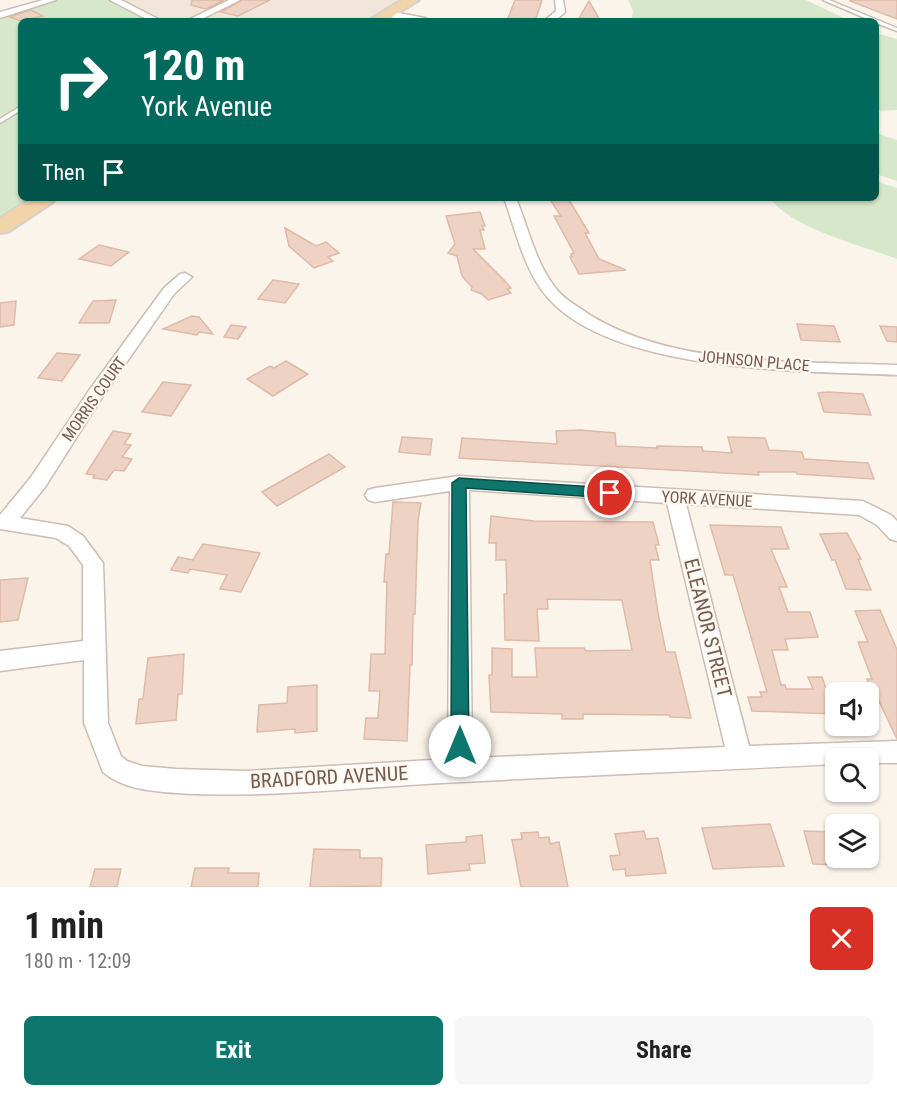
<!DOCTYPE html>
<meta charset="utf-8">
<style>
:root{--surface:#fff;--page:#f6f6f6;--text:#222;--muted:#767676;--accent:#0f766e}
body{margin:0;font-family:"Roboto Condensed",sans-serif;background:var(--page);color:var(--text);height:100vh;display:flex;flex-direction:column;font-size:22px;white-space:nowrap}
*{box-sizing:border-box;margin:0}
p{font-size:20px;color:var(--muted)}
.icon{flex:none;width:33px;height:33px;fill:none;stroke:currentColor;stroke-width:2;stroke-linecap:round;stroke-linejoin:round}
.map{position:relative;height:887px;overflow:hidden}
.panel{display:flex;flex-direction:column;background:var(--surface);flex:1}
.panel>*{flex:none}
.hud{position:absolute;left:18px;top:18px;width:861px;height:183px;border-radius:9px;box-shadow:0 2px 4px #0004;background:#00695c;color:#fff;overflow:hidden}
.buttons{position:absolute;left:825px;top:682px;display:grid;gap:12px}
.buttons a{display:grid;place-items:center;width:54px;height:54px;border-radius:9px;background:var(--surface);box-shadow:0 2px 4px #0004;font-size:30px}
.pin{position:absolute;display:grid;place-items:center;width:51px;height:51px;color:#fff;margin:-26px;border:3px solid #fff;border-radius:50%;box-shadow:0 2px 6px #0007}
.me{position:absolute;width:66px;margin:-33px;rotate:0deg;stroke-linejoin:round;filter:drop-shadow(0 0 4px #0008)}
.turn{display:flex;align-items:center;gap:21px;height:126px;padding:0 24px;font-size:27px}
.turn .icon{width:78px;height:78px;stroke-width:2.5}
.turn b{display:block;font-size:42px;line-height:51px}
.then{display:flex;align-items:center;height:57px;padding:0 24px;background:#0003;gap:12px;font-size:22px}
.round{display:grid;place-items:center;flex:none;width:63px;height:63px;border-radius:9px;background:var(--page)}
.overview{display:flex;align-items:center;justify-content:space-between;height:102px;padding:0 24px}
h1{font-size:36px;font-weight:700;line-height:45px}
.cta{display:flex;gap:12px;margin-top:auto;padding:12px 24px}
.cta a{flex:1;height:69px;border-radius:9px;background:var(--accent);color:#fff;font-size:24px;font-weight:700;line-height:69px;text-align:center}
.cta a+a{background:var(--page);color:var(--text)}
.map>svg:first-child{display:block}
.residential{fill:#f2e6da}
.green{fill:#d7e8ca}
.building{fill:#eed3c5;stroke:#dfbaa7;stroke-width:1.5}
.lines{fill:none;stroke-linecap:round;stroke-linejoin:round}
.service-casing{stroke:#ccbcb1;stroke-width:3}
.minor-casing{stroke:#ccbcb1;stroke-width:3}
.primary-casing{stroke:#d8d1ce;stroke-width:4}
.service{fill:#fff;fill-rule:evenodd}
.minor{fill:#fff;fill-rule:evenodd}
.primary{fill:#f2d4aa;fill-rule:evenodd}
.route{fill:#0f766e;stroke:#0a4d48;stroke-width:1.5}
.labels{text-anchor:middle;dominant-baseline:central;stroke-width:4.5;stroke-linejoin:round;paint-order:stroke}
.street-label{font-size:16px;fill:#745b50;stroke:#fef8f1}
.near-street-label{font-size:20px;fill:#745b50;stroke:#fef8f1}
</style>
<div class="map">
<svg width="897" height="887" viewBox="0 0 897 887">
<rect width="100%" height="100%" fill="#fbf4eb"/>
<!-- residential -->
<path class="residential" d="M61,0H405L364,21H153Z"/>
<!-- green -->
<g class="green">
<path d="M54,0H109L162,21H21V198H58L0,232V16Z"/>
<path d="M628,0H806L850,21H631L633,11Z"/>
<path d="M876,33L897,39V110L876,111Z"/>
<path d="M876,133L897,140V181L876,174Z"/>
<path d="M876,181L897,188V259C863,246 790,228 770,198H876Z"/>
</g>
<!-- building -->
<g class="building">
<path d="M192,0H224L206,9L191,5Z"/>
<path d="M242,0H270L238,16L221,12Z"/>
<path d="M515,0H542L535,21H507Z"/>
<path d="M850,0H897V19L850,1Z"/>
<path d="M589,1L600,20L579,18Z"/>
<path d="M31,10L43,16L21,21L10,17Z"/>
<path d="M549,198H568L589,233H585L599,259L626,270L579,274L570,257H572L571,254L574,253L554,216H561Z"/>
<path d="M480,212L485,226H482L484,230H480L485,249H473L503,279L511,288L507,289L511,293L488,300L482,294L471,290L472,287L462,276L457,256L448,253L455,244L446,216Z"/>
<path d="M285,228L316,246L326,242L339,253L328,257L333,261L314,268L289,246Z"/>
<path d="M99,245L129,252L111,266L79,259Z"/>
<path d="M273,280L299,284L285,303L258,299Z"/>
<path d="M116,300L109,323H79L93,301Z"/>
<path d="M16,301L14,325L0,327V303Z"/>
<path d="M192,316L199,317L213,334L199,332L197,335L163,329Z"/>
<path d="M797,324L834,326L840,342L801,340Z"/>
<path d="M231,325L246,327L238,339L224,337Z"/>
<path d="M880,326L897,327V342L887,341Z"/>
<path d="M57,353L80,355L62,381L38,378Z"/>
<path d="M286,361L308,374L273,396L247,379L270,366L274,368Z"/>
<path d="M163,382L191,385L171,416L142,412Z"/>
<path d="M829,392L863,394L871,415L824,412L818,393Z"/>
<path d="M580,430L615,433L616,446L657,448V446L702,447L703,451L732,453L728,437L765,438L769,450L802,452L804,459L868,463L874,479L797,474L796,472H758L759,475L459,458L462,438L557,444L556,431Z"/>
<path d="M113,431L131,434L124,444L131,445L122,457L132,459L124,471L114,470L107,480L93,478L95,475L86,474Z"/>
<path d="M402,437L432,439L430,455L399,452Z"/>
<path d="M329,454L345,467L277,506L262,492Z"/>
<path d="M393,502L421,503L418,521L415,614H413L412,665H410L407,741L364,739L366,718H378L380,691H369L371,654H385L387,582H384L386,554H389Z"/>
<path d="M491,516L534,521L653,522L659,545H655L659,560H650L658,613L666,652H675L691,718L670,717L669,715L583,714V719H562V714L491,712L489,675H492V648L512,649V677H537L535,648H584L586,651L632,650L622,600L547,599L548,609H537L539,641L505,640L504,594H507L506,560H496V543H489Z"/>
<path d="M710,525L781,527L789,549H771L787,587H779L788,612H810L818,637L785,639L788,650H772L781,685H785L786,689H813L808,677H822L835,714L752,711L748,697H762L760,692H767L733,575H725Z"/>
<path d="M847,533L861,559H858L871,590L846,589L835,560H832L820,534Z"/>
<path d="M203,544L260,553L241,592L220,589L227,575L190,569L188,573L171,570L178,557L193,560Z"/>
<path d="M28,578L18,620L0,622V580Z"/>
<path d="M880,610L897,650V739L876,695H872L867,679H872L858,642H868L855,611Z"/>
<path d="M184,654L182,694H178L176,720L136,724L139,699H143L148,658Z"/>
<path d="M317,685V731L295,733V729L257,732L259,705L287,703L288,687Z"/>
<path d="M770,824L784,866L713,869L702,828Z"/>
<path d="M644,831L646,839L658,838L666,873L626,876L625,869L613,870L610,856L620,855L615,834Z"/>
<path d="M804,831L836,832V865L813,864Z"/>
<path d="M538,832L539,838L549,837L550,844L559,842L568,887H521L512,840L522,839L521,833Z"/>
<path d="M482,835L485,863L469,864L470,870L428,874L426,845L466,842V837Z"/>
<path d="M314,849L360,850V858H382L381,886L310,887Z"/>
<path d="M195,868H229L228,873H259L258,887H191Z"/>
<path d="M95,869H121L117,887H90Z"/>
</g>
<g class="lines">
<!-- service casing -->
<g class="service-casing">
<g id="service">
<path d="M823,0H829L897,28V31L876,23V21H872Z"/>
<path d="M21,106V110L0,123V119Z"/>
</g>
</g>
<!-- minor casing -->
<g class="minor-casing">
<g id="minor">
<path d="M43,0H56L0,18V12Z"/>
<path d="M110,0H121L162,21H150Z"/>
<path d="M229,0H240L198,21H186Z"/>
<path d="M555,0H563L565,12L555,21H544L556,11Z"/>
<path d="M388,11L425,18L430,21H411L385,16L384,14Z"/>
<path d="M504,198H516C528,227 535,261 554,286C560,295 569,301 578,307C662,368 797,361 897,365V375C802,371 615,373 548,298C524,271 516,231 504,198Z"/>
<path d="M185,273L192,277L174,294L101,399L45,487L20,518L68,526L83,536L103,563L108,723L121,756L127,761L142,766L176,769L247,771L448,759L450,491L375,502L368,500L365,495L368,490L375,488L459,476L863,501L891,515L897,521V541L890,539L877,525L859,515L686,504L749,746L897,741V763H868V759H836V764C711,771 587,775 463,782C367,786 272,799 176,793C151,791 123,789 103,772L84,723V660L0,671V651L83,641V565L69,546L56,538L0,529V515L31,477L88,392L164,288L180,274ZM469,490L667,503L725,747L472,758Z"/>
</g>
</g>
<!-- primary casing -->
<g class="primary-casing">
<g id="primary">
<path d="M402,0H419L385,21H368Z"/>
<path d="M32,198H56L53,202L8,232L0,233V218Z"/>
</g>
</g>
<!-- service -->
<use href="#service" class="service"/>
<!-- minor -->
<use href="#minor" class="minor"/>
<!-- primary -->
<use href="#primary" class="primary"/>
</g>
<!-- route -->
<path class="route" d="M459,478L610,488L618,493L610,498L466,488L469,746L467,752L460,755L453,752L451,746L452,483Z"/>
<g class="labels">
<!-- street labels -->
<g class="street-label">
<text transform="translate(754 361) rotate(5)">JOHNSON PLACE</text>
<text transform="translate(94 399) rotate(-55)">MORRIS COURT</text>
<text transform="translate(707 499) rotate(3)">YORK AVENUE</text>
</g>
<!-- near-street labels -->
<g class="near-street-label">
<text transform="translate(708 628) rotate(76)">ELEANOR STREET</text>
<text transform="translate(329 777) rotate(-3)">BRADFORD AVENUE</text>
</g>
</g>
</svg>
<div class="buttons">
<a><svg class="icon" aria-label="sound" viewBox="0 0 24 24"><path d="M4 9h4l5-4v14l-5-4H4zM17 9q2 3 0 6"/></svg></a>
<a><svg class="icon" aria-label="search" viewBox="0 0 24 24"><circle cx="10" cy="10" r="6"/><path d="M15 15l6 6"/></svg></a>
<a><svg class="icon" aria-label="layers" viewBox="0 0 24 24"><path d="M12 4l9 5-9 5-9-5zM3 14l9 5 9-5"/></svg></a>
</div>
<div class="pin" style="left:610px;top:493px;background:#d93025"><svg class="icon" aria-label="arrive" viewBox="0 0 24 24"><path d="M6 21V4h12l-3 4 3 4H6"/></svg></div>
<svg class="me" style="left:460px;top:746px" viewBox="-20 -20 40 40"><circle r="19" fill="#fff"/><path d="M0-13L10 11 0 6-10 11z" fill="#0f766e"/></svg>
<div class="hud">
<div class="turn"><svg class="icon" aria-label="right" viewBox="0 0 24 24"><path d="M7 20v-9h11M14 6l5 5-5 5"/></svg><div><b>120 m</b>York Avenue</div></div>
<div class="then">Then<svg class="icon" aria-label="arrive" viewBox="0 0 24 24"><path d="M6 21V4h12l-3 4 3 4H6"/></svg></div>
</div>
</div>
<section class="panel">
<div class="overview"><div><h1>1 min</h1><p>180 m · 12:09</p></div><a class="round" style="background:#d93025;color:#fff"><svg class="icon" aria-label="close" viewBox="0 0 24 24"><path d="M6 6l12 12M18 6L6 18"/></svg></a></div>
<div class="cta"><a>Exit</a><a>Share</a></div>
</section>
